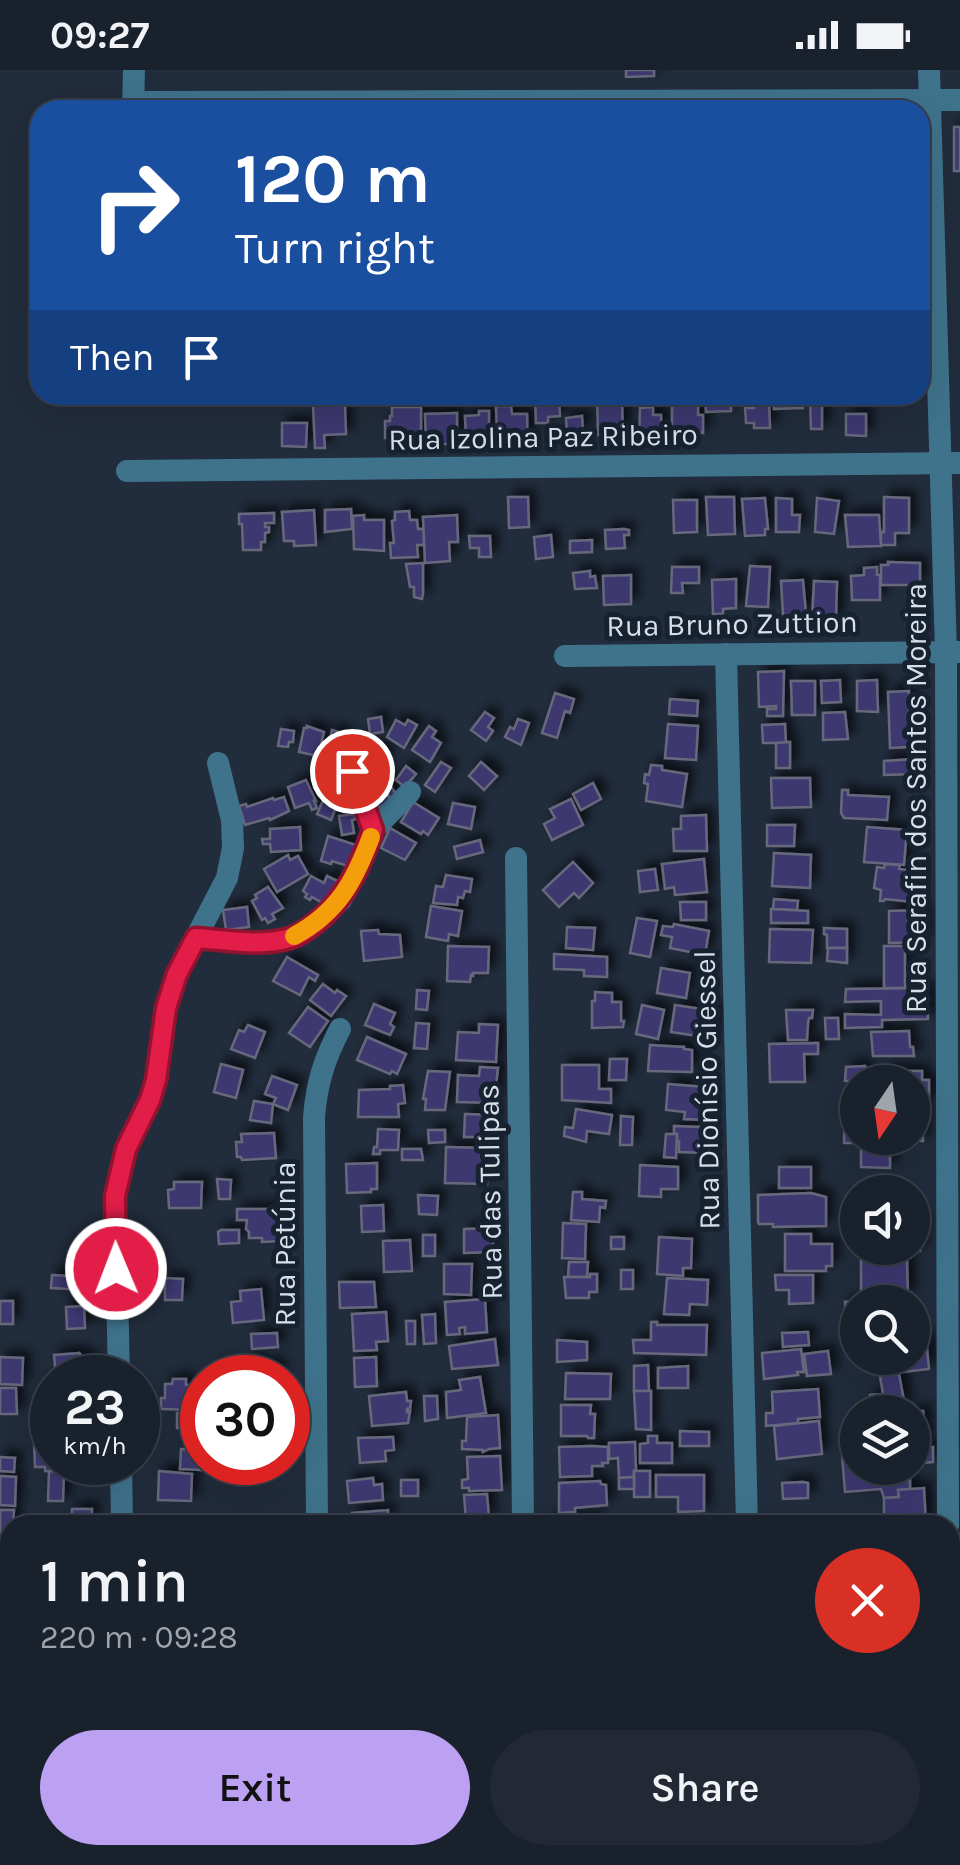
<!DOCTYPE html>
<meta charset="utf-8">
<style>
:root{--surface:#19212d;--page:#222935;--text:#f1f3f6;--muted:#9fa3aa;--line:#373e49;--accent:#bca0f2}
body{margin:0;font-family:Karla,sans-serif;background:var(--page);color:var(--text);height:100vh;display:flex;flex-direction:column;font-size:38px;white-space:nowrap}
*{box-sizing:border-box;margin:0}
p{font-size:32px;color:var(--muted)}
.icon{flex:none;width:55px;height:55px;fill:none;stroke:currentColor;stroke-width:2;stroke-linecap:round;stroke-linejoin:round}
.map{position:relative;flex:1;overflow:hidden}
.sheet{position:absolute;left:0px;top:1445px;width:960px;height:350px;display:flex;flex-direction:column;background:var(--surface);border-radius:30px 30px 0 0;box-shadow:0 10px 40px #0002,0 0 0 2px var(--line)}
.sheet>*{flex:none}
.hud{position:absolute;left:30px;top:30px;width:900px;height:305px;border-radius:30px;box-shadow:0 10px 40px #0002,0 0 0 2px var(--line);background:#1a4fa0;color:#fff;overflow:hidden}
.needle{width:65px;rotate:193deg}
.tools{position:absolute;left:840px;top:995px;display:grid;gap:20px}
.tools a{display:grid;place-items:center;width:90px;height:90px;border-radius:50%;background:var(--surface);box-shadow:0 10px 40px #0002,0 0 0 2px var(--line);font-size:50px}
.speed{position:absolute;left:30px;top:1285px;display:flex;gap:20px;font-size:50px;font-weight:700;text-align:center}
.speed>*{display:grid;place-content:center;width:130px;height:130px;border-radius:50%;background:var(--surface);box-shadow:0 10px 40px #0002,0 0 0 2px var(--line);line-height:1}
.speed small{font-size:25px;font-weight:400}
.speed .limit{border:15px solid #d22;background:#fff;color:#111}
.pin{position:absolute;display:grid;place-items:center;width:85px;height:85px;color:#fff;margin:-42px;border:5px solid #fff;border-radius:50%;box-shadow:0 2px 10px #0007}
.me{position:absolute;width:110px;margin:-55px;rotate:359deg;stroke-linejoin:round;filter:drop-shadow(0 0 8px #0008)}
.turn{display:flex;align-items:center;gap:35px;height:210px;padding:0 40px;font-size:45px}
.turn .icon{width:130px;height:130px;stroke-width:2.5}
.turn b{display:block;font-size:70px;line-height:85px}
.then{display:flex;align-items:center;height:95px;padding:0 40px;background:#0003;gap:20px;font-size:38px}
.round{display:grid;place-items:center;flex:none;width:105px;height:105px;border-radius:52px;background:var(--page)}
.summary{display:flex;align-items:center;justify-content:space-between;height:170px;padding:0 40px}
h1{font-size:60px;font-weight:600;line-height:75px}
.action{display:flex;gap:20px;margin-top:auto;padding:20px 40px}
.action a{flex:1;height:115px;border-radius:60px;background:var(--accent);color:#111;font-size:40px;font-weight:600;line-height:115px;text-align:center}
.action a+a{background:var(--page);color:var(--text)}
.status{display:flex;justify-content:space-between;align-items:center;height:70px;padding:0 50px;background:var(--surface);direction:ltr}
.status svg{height:28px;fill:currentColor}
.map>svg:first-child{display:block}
.green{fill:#5c406c}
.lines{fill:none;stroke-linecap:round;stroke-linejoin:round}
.stream{stroke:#489ca5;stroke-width:6}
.building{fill:#3d386f;stroke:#68687d;stroke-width:2.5;filter:url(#shadow)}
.minor{stroke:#3f738c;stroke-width:22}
.major{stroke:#40baee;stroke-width:25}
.route-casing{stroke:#92132f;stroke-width:25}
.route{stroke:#e11d48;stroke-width:18}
.slow{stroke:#f59e0b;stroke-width:18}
.labels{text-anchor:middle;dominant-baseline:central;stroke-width:10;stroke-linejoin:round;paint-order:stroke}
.street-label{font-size:30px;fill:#d7dfe9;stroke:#172231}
</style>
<div class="status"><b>09:27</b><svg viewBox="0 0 49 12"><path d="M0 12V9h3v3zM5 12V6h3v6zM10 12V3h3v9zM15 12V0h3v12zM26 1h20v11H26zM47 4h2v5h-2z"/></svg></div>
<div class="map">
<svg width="960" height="1795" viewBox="0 0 960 1795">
<defs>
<filter id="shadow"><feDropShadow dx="7" dy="-7" stdDeviation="5" flood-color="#0009"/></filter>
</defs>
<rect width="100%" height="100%" fill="#212c3c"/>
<!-- green -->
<g class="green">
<path d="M960,1543V1795H657V1785H950V1544Z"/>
<rect x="209" y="1785" width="307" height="10"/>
</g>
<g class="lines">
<!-- stream -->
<g class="stream">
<path d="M950,1732L960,1727"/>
<path d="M667,1795L668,1785"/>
<path d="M934,1795L936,1785"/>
</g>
</g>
<!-- building -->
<g class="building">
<path d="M626,0H654V6L626,7Z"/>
<rect x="954" y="57" width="6" height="44"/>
<path d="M705,325H731V341L706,342Z"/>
<path d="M753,325H767V329H769L770,358H754V353H746L745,338H754Z"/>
<path d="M774,325H803V338L774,339Z"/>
<path d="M559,326L560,346L548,347V353H536L535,327Z"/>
<path d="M597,326H605V330H622L623,365H598Z"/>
<path d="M672,327L698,328V345H703V363L697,362V366L672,365Z"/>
<path d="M810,329H822V359H811Z"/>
<path d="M313,334H345L346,364L324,365L325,378H315Z"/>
<path d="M496,336H511L512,344H527L528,377H517V365L497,366Z"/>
<path d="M392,337H421V378H415L414,368H385V351H390V346H392Z"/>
<path d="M653,337V345H661L662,366L639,367L640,338Z"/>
<path d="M479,341H489V368L466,369L465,346L479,345Z"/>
<path d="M457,343V374H426L425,344Z"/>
<path d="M846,344H866V366L846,365Z"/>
<path d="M582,346L583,361L567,362L566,348Z"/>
<path d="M282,353H307L306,377L282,376Z"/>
<path d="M508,427H528L529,457L509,458Z"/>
<path d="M706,427H734L735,464L708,465Z"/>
<path d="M884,427L909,428V463H895V475H881V462H884Z"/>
<path d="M765,428L768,459H765V465L745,466L742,429Z"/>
<path d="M776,428L792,429V445H800L799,462H776Z"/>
<path d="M817,428L839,431L834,464L815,462Z"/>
<path d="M673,430H697V462L674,463Z"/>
<path d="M351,439L352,459L325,462V440Z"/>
<path d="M314,440L316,475L294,476V471H284L282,442Z"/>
<path d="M409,441L410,450H417L418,459H424V475H417L418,487L391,488L390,473H394L392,451L395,450V442Z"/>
<path d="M274,443V453H265V457H269V462L265,463V472H261V480H243L242,454H239V444Z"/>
<path d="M364,445V450H384V481L354,479L353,446Z"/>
<path d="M457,445L458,472H449L450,491L425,493L423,447Z"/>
<path d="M845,445H879L881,476L848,477Z"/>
<path d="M624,459L629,460V465H624L625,478L606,479L605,460Z"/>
<path d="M551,465L553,487L536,489L534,467Z"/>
<path d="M469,466H490L491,487H479V478H470Z"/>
<path d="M592,470V482L570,483V471Z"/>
<path d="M888,492L920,493V515H881V495H888Z"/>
<path d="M423,493V524L422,529L414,527V517H410L406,494Z"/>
<path d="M750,496L770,497L768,537L746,536Z"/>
<path d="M672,497H699V513H682L683,523H671Z"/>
<path d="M877,497V505H880V530H852L851,506L864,505V498Z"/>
<path d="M590,501V507L595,506L597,518L575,519L573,503Z"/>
<path d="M631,505V534L604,535L603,506Z"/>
<path d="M736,509V538L723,539V544H713L712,510Z"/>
<path d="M803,510L806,544L783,545L781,511Z"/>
<path d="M814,511L837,512L836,550L812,549Z"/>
<path d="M784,601L783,646H767V639H776V636L759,637L758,602Z"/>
<path d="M840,610L841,632L822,633L821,611Z"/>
<path d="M877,610L878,642L857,641V611Z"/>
<path d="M791,611H815V645H792Z"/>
<path d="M909,621L910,677L890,678L888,622Z"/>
<path d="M555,623L574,629L570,643L565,641L557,668L542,663Z"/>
<path d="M670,629L698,631L697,646L669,644Z"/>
<path d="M485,642L494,648L488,657L493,661L486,671L471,660Z"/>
<path d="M845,642L848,669L823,670V643Z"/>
<path d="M381,647L383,662L370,664L368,649Z"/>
<path d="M518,649L529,653L521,675L505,667L510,657L514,659Z"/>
<path d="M396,650L405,655L408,650L417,655L404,678L387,667Z"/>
<path d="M668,654L698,656L696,690L665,688Z"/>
<path d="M785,654L786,673H763L762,655Z"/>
<path d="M307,656L324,662L318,686L299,682L304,658H307Z"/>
<path d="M429,656L436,661L432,667L441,673L430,692L412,680Z"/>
<path d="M281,659L294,661L293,672H289L288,677L278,676Z"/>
<path d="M332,660L342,663L340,673H343L342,681L328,678Z"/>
<path d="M790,672V698H776V673Z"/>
<path d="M383,679L386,690L369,698L365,683Z"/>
<path d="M914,689L915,704L884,705V691Z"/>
<path d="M441,692L451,698L435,722L425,715Z"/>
<path d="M481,692L497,706L484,720L469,706Z"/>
<path d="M651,695L662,696V700L687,704L682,737L646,731L648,714L644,713L645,704L649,705Z"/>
<path d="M406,696L416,704L405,717L396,710Z"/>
<path d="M771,708H810L811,737L772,738Z"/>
<path d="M306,710L316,731H314L317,738L312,740L309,733L295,738L288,717Z"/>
<path d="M387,711L396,724L390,728L387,724L390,730L379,738L370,722Z"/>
<path d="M593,713L601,729L581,740L573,724Z"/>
<path d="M842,720H848V725L889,727L887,750L844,748L841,743Z"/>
<path d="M327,722L334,725L332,729L338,732L331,750L317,744Z"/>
<path d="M284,727L289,741L270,750L269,748L245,755L239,736L246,734L247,737L273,728L274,730Z"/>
<path d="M571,729L583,755L552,770L544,754L555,748L550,739Z"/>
<path d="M413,732L439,748L428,765L423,761L421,764L401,752Z"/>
<path d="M453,733L475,737L471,759L448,754Z"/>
<path d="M355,744L356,749L352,750L354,763L342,765L339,746Z"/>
<path d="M706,745L707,781H674L673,759H681V746Z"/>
<path d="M767,755H795L794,776H767Z"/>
<path d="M300,757L301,780L271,782L270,774H263L262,769H270V759Z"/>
<path d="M867,757L907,760L904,795L864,792Z"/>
<path d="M390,758L416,773L405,790L381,778Z"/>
<path d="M328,766L356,775L348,796L332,791L331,794L321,791Z"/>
<path d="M480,770L483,782L457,789L454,777Z"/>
<path d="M774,783L811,785L810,818L772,816Z"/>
<path d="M288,785L290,790L298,786L308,804L277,822L264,799Z"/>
<path d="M704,789L707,822L675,825L674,817L665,819L662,794Z"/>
<path d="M573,792L593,813L579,828L574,823L559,837L543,820Z"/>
<path d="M885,794L900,795L899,799L918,801L912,829H914L913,832L885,829L884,831H880L881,820L874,818L877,797L884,798Z"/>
<path d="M655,799L658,820L640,822L638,801Z"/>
<path d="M446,805L472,809L470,822L465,821L463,828L458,827L457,835L433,833L436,816L443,817Z"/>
<path d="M311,806L324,813L327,806L338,811L326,835L312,827L310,830L305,827L307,824L303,821Z"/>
<path d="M268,817L283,838L272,844L275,849L268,853L265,848L262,850L252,831L257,828L255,825Z"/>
<path d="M774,829L798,831L797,840L773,839Z"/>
<path d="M680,832H706V850H681Z"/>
<path d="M431,836L462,841L458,866L449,864L448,871L426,867Z"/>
<path d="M247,837L249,857L226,860L223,840Z"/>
<path d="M771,839L808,841V853H771Z"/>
<path d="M922,840L924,872L889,873V841Z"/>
<path d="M637,848L657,851L650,887L630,883Z"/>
<path d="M674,854L709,861L705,885L670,878L672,867L661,865L663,856L673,857Z"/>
<path d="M567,857L595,858L593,880L566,878Z"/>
<path d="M824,858L847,859V878H827V865L824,864Z"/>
<path d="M770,859L813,860L811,893L769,892Z"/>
<path d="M378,860L379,864L400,865L402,887L364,891L361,861Z"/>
<path d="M448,876L489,877L488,903H473V906L471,905L470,912L447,911Z"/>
<rect x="884" y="876" width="21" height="42"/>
<path d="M828,878H847V893L827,891Z"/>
<path d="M554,884L607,887V907L584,906V900L554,899Z"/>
<path d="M287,887L318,905L315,911L309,907L300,925L273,911Z"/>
<path d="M661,898L690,903L686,928L657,923Z"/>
<path d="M323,914L335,923L337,920L346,926L331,946L310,930Z"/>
<path d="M927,918L928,949L882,950V957L845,958V944L881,945V931L845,932L846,919Z"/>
<path d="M417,920L429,921L427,940L416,939Z"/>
<path d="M595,922L612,923V932H621V951H624L623,957L592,958V931H595Z"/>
<path d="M374,934L395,943L390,954L394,957L390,965L365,955Z"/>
<path d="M642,935L664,940L658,969L636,964Z"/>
<path d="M675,935L715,941L711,968L671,962Z"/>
<path d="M308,937L328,951L310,977L289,963Z"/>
<path d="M786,940H813L812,948H809L808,953L807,970H788Z"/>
<path d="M825,948H838L839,969H826Z"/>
<path d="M416,953L429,954L427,979L414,978Z"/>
<path d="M479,954L498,955L496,992L456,990L458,962L479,963Z"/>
<path d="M248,955L265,962L255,988L231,979L239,960L244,962Z"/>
<path d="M909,961L910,977H913L914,986H873L871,962Z"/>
<path d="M367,967L406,984L397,1004L392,1001L390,1004L357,990Z"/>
<path d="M818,973V984H804L805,1012H770L769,974Z"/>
<path d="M650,975L684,977V979L692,980V1002L648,1001Z"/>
<path d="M610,989H627L626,1010H609Z"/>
<path d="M221,994L243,1000L236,1028L214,1022Z"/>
<path d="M562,995H599V1019H611V1033L562,1030Z"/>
<path d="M865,996V1011H845L846,997Z"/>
<path d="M480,997L498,998L494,1033L457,1032L458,1005L479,1006Z"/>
<path d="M428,1001L450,1002L445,1040H425L426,1029H423Z"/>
<path d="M883,1001H922V1010H929V1029H926V1034L912,1031V1012H883Z"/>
<path d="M272,1006L297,1015L288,1040L273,1034L276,1028L265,1024Z"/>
<path d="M668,1014L705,1017L703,1050L684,1049L685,1042L666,1040Z"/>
<path d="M403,1015L405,1033L398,1034L399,1047H358L359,1020L390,1019V1016Z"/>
<path d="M254,1031L273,1034L271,1053L250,1050Z"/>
<path d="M858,1034V1068H866V1073H844L845,1035Z"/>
<path d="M912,1036H922L923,1071L873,1070V1068H912Z"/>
<path d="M576,1039L612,1045L609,1064L587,1061L586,1072L564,1066L565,1057L573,1058Z"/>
<path d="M465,1044L492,1045L491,1067H464Z"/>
<path d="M621,1046L633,1047L632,1075H620Z"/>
<path d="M674,1056L701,1057V1068L709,1069L708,1083L679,1082V1071H677V1064H674Z"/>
<path d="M378,1059L399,1060L398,1080H380V1084H373L374,1077H377Z"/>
<path d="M428,1060H445V1072L429,1073Z"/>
<path d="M274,1063L276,1088L242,1090L241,1087H237L236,1072H242L241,1064Z"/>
<path d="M666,1064H677L676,1088L664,1087Z"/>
<path d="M890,1072V1098L861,1097V1073Z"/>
<path d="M446,1077L488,1078L487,1114L445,1113Z"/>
<path d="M402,1079H421L423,1090H402Z"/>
<path d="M377,1093V1119H371V1122L347,1123L346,1094Z"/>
<path d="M640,1095L678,1097V1119H661V1127L639,1126Z"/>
<rect x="779" y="1097" width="32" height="21"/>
<path d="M217,1109L231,1110L230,1129H219Z"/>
<path d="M174,1112H202L201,1138H169L168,1120L174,1119Z"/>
<path d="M573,1122H582V1129L606,1131L605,1138L600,1137L599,1152L571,1150Z"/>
<path d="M811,1123L826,1127V1156L773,1157V1154H759L758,1152V1125Z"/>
<path d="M418,1125L438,1126L437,1145L419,1144Z"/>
<path d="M383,1135L384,1161L362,1162L361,1136Z"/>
<path d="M237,1139H282V1171L262,1172V1168H249V1162L246,1159L247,1150H237Z"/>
<path d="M912,1149H920V1181H881V1178H912Z"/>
<path d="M563,1153L586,1154L585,1189L562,1188Z"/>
<path d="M493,1158V1182L464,1183V1159Z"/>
<path d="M221,1160H239V1173L219,1174L218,1162Z"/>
<path d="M785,1164H811V1174H832V1196H826V1201H785Z"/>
<rect x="423" y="1165" width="12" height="21"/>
<rect x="611" y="1167" width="13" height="12"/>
<path d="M659,1167L692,1169L691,1198H683V1206L657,1204Z"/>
<path d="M410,1170L412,1201L384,1202L383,1171Z"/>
<path d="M907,1189L908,1226L861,1227V1190Z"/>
<path d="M569,1192H588L587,1207H568Z"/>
<path d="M444,1194H472L471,1225L444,1224Z"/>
<rect x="621" y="1200" width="12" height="19"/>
<path d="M590,1204H597V1222H589V1228H566L564,1207H590Z"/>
<path d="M52,1205L70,1206L69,1219L51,1218Z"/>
<path d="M775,1205H813V1233L789,1234V1220H776Z"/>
<path d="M165,1208L183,1209L182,1230H165Z"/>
<path d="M667,1208L708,1210L707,1235L690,1234L689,1245L664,1244Z"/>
<path d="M339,1212H374L376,1237L340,1238Z"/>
<path d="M261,1219L264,1250L233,1253L231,1232L241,1231L240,1221Z"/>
<path d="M485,1229L487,1262L465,1264V1257L459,1258L460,1264L447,1265L445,1232Z"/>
<path d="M867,1230V1232H858V1271L846,1272L845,1232Z"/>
<rect x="0" y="1231" width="13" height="23"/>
<path d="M84,1236L85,1258L67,1259L66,1237Z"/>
<path d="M386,1242L388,1271L376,1272L377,1280L354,1281L352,1244Z"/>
<path d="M435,1244L436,1273L424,1274L422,1245Z"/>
<path d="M406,1251H415V1274H407Z"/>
<path d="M651,1252H657V1255H707L706,1285L634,1283L633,1270H651Z"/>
<path d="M808,1262L809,1275L783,1277L782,1263Z"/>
<path d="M277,1263L278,1277L252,1279L251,1264Z"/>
<path d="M926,1268L929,1299L885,1304L883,1292L877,1293L876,1288H912V1270Z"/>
<path d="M495,1269L498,1295L452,1299L449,1276Z"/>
<path d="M557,1270L587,1272V1290L557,1292Z"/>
<path d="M801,1279L804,1302H797L798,1305L764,1309L762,1283Z"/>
<path d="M828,1281L831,1304L807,1306L804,1284Z"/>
<path d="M79,1283L84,1288H90L92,1308H56L54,1285Z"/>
<path d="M0,1287L23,1288L22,1315L0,1314Z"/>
<path d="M376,1287L377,1316L355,1317L354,1288Z"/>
<path d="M259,1290L261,1296L278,1294L279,1308H250V1291Z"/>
<path d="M648,1295L649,1321H634V1296Z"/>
<path d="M688,1296V1318H658V1298Z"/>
<path d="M216,1297L236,1298L237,1308H216Z"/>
<path d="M566,1303L611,1304L610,1329H565Z"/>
<path d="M899,1304L905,1336L868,1342L867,1333L871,1332L870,1325L883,1324L880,1306Z"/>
<path d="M480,1307L486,1343L447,1348L446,1322L461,1320L459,1310Z"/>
<path d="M173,1309H186V1315H196L195,1340L161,1339V1328H165V1314H172Z"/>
<path d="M40,1315H52V1343H45V1332L40,1333Z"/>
<path d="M0,1318H16L17,1344H0Z"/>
<path d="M818,1319L820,1347L798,1349V1353L766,1356V1343H773L772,1322Z"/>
<path d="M634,1321H651V1360L636,1359Z"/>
<path d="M406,1322L407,1331H411L410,1338L407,1339V1342L410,1341L408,1353L372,1356L369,1326Z"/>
<path d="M424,1326H437L438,1349L425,1351Z"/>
<path d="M561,1335H591L590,1344H595L594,1368H588L587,1366H561Z"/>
<path d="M923,1341L926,1369L912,1370V1342H904Z"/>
<path d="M45,1343H52V1372H43Z"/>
<path d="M177,1343L202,1345V1364L182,1363V1358H177Z"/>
<path d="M498,1345L500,1378L489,1379L483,1382V1380L462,1379V1371H466L467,1347Z"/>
<path d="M819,1351L822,1384L777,1389L774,1356Z"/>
<path d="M680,1361L709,1362V1376H680Z"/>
<path d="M648,1366H657V1373H672V1393H640V1374L648,1373Z"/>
<path d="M393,1367L394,1380L385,1381L386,1391L360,1393L358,1368Z"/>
<path d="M34,1371L47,1372V1381L52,1382V1392H75V1402L45,1401V1397H35Z"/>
<path d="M635,1372L636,1401H634V1407L619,1408L618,1388L609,1389V1373Z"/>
<path d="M592,1376L608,1377V1393H602L603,1396H592V1406L560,1407L559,1377Z"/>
<path d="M933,1377V1392L912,1394V1379Z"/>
<path d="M181,1379L202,1380V1392H211V1395L202,1394V1400L180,1399Z"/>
<path d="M858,1385V1398H900L903,1411L910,1410V1419L898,1420L899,1427L884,1428L881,1419L845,1422L842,1386Z"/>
<path d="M500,1386L502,1420L469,1421V1418H462V1410L468,1409L467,1387Z"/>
<path d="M0,1387L15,1388L14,1402L0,1401Z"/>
<path d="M49,1401L64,1402L63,1431H48Z"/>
<path d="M159,1401L192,1404L191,1431L158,1430Z"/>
<rect x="634" y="1401" width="16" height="26"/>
<path d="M656,1405H704V1441L678,1442V1427H656Z"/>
<path d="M0,1406L16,1407L15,1436L0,1435Z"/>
<path d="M634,1407V1419H619V1408Z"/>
<path d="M373,1408L374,1415L382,1414L383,1430L349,1433L347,1411Z"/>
<rect x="401" y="1410" width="17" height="16"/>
<path d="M600,1411L601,1414L606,1415L607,1435L575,1438V1442L559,1443V1413Z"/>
<path d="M803,1412L808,1413V1428L783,1429L782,1413Z"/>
<path d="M924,1418L926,1455H884V1428L899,1427L898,1420Z"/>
<path d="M487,1424L489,1448L466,1450L464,1425Z"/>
<path d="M72,1439H92L91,1455H71Z"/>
<path d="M0,1440H14L13,1455H10V1464L0,1463Z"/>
<path d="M388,1440V1451L376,1452L377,1455H353L352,1443Z"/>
<path d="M596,1448V1455H548L547,1451Z"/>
<rect x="0" y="1471" width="10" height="21"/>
<rect x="0" y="1497" width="10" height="23"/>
<path d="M6,1645L9,1678H0V1646Z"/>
<path d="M8,1727L10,1764L0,1765V1728Z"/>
<path d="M594,1785L629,1786L628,1795H593Z"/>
</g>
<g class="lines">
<!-- minor -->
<g class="minor">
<path d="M929,0L946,582L948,1455"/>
<path d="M133,32L960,30"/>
<path d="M133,40L134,0"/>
<path d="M127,401L960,393"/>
<path d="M726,584L747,1455"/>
<path d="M565,586L960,582"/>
<path d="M352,701L373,760"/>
<path d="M516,788L523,1455"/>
<path d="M196,868L260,872L291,868L309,858L341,830L356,804L373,760L410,722"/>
<path d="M119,1308L115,1126L125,1079L150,1030L157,1011L166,938L177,904L227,808L233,778L232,750L218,693"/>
<path d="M121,1392L122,1455"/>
<path d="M317,1455L314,1047C317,1012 324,990 340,959"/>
<path d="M0,1612L10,1611"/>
<path d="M526,1785V1795"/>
<path d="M22,1795L132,1786"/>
</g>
<!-- major -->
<path class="major" d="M950,1526L960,1525"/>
</g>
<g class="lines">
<!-- route casing -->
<g class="route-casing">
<path id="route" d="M116,1199L115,1126L126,1079L150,1030L156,1010L166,938L177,904L196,868C226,870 261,877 290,868C299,866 309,858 317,852C347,827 360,796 373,760L352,701"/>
</g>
<!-- route -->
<use href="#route" class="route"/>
<!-- slow -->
<path class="slow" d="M294,866C338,842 354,812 371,767"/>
</g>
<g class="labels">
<!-- street labels -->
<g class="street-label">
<text transform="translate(543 367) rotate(-1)">Rua Izolina Paz Ribeiro</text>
<text transform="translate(732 554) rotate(-1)">Rua Bruno Zuttion</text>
<text transform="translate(916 728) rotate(-90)">Rua Serafin dos Santos Moreira</text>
<text transform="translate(707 1020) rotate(-91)">Rua Dionísio Giessel</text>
<text transform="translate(490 1122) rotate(-91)">Rua das Tulipas</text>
<text transform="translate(285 1174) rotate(-90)">Rua Petúnia</text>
</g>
</g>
</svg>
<div class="tools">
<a><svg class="needle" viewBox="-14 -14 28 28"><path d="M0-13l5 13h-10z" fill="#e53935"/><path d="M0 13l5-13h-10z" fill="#9fa3aa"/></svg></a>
<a><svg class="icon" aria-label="sound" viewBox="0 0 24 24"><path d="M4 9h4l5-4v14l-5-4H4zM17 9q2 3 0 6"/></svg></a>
<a><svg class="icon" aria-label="search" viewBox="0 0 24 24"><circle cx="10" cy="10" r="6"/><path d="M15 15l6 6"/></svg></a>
<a><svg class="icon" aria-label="layers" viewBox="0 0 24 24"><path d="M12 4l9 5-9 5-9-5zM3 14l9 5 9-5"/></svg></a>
</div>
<div class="speed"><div>23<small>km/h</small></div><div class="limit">30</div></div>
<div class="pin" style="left:352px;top:701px;background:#d93025"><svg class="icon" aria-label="arrive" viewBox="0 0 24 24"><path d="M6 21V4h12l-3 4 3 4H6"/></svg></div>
<svg class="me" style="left:116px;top:1199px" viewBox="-20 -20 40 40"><circle r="17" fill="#e11d48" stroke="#fff" stroke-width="3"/><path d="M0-11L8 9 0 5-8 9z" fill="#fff"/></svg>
<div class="hud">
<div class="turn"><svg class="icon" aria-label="right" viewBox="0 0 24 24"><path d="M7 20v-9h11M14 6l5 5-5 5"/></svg><div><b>120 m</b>Turn right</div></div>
<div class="then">Then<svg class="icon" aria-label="arrive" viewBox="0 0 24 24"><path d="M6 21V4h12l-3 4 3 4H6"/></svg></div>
</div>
<section class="sheet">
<div class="summary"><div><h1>1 min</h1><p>220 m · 09:28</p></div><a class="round" style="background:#d93025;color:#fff"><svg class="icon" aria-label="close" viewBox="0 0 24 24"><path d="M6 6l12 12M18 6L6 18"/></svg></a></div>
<div class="action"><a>Exit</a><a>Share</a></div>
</section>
</div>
